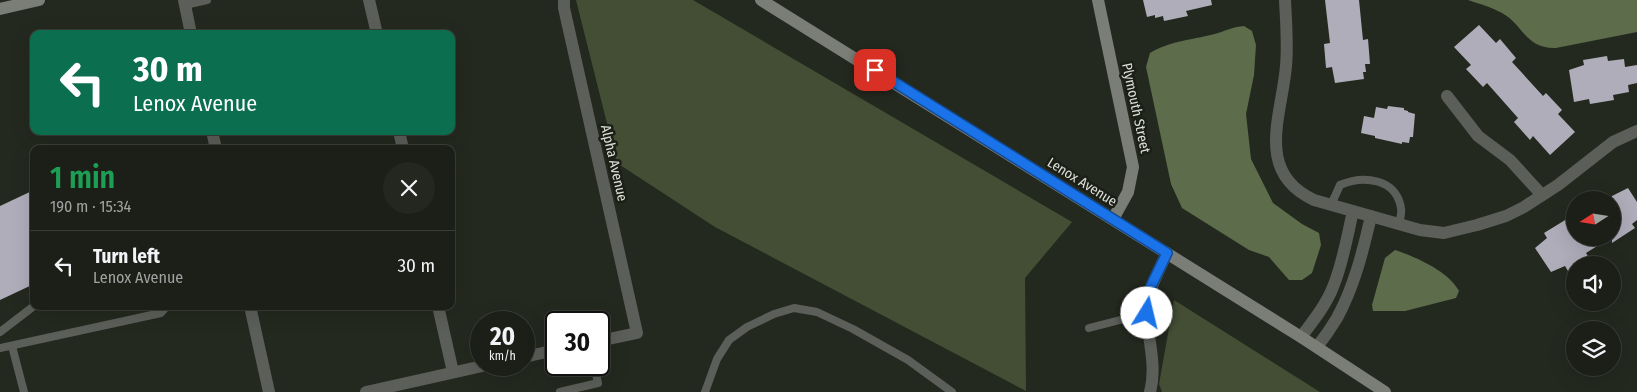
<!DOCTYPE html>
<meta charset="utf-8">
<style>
:root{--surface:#1b1f17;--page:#242720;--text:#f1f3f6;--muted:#a0a2a1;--line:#393d36}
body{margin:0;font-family:"Fira Sans Condensed",sans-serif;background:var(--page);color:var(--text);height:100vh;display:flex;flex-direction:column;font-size:19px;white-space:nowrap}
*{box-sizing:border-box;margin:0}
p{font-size:16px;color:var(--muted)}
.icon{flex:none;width:28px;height:28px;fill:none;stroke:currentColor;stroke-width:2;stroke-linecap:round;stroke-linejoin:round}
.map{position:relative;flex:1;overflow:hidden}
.details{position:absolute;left:30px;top:145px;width:425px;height:165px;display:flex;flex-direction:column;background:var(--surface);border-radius:10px;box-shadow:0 5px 20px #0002,0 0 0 1px var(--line)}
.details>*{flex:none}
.banner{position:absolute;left:30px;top:30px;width:425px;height:105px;border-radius:10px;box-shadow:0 5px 20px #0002,0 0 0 1px var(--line);background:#0b6e4f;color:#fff;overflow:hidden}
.needle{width:32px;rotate:258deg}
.fabs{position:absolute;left:1566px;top:191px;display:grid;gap:10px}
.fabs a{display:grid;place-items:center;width:55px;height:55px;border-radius:50%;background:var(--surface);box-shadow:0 5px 20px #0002,0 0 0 1px var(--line);font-size:25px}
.speed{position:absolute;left:470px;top:311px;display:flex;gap:10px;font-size:25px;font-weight:700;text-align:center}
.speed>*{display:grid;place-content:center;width:65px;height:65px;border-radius:50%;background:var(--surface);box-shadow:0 5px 20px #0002,0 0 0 1px var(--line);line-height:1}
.speed small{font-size:12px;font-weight:400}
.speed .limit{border:2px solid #111;border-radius:8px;background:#fff;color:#111}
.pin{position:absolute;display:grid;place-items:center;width:42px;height:42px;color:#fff;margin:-21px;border-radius:10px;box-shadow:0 2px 8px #0006}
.me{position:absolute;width:55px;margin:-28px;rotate:9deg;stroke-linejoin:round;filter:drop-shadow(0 0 4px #0008)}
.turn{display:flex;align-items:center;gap:18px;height:105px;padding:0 20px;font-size:22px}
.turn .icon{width:65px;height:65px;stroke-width:2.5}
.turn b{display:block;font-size:35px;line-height:42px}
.round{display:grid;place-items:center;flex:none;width:52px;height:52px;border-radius:26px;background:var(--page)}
.headline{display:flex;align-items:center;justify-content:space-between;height:85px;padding:0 20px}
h1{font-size:30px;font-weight:600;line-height:38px;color:#1e9e55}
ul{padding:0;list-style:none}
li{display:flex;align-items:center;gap:15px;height:70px;padding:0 20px;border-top:1px solid var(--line)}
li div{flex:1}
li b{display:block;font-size:19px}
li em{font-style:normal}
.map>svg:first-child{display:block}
.green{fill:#434e34}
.water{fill:#5d6c4a}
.building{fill:#afadba}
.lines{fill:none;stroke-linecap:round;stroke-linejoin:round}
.lane{stroke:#5c5f59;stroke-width:8}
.street{stroke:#5c5f59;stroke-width:12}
.secondary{stroke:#7a7e76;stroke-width:12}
.route-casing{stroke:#114b97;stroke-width:12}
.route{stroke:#1a73e8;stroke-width:9}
.labels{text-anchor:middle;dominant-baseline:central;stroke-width:5;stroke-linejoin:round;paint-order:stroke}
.street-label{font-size:14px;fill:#dde0d9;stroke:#1b1f15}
</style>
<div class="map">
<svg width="1637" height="392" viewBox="0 0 1637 392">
<rect width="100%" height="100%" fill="#24291f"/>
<!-- green -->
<g class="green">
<path d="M576,0H693L1072,222L1025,278L1026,391L715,227L617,163Z"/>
<path d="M1174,300L1320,392H1162L1159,384Z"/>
</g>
<!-- water -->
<g class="water">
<path d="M1468,0H1637V32L1556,48C1525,49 1524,25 1502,13C1491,7 1480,4 1468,0Z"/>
<path d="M1244,26L1252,31L1256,45L1254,75L1246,114L1251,159L1273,203L1302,224L1319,233L1321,245L1312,273L1302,280H1289L1269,257L1249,250L1182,208L1171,184L1146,67L1150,53C1171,40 1195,40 1218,33C1227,30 1234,27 1244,26Z"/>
<path d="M1395,250C1416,257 1448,271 1459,291L1456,298L1405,311H1373L1372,305L1385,258Z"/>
</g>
<!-- building -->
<g class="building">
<path d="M1143,0H1211L1212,5L1186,11L1188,16L1164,21L1163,16L1155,18V15L1147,17Z"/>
<path d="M1325,0H1359L1363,40L1368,39L1370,64H1365L1366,72H1363L1364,79L1335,83L1332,67L1326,68L1324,44L1330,43Z"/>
<path d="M1479,25L1496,43L1500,39L1516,58L1512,62L1543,96L1546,93L1562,110L1558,114L1575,132L1550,155L1533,136L1530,140L1514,122L1518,118L1487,83L1483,87L1466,69L1471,65L1454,47Z"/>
<path d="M1607,56L1608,61L1624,59L1625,67L1637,65V83L1628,85L1629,92L1613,95L1614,100L1590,104L1589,99L1574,102L1569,70L1584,65L1583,60Z"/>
<path d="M1388,106L1404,108V110L1408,111V112L1415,114L1413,137H1410L1409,143L1402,142V144L1375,138V136L1361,133L1364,116L1374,118L1376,107L1387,109Z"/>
<path d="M1628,188L1637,202V220L1632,224L1635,228L1612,243V196Z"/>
<path d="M34,190V284L0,300V206Z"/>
<path d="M1575,214V238H1610L1586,253L1589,258L1575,265L1568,271L1565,266L1551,272L1535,248L1547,238L1544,233Z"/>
</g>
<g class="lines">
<!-- lane -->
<g class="lane">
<path d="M185,5L207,0"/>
<path d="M1331,205L1340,185C1363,175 1396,178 1401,208C1402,213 1400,219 1399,224"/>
<path d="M1089,328L1147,313"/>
<path d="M0,332L34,306"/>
<path d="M12,346L24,392"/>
<path d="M0,348L161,313L167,306"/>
<path d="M560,392L598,383L594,365"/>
<path d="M705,392L717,359L729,340L747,327L774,314L794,308L817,312L853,329L908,360L952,392"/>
</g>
<!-- street -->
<g class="street">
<path d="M184,0L191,34"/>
<path d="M369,0L377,34"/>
<path d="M564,0V8L637,333L599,341"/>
<path d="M1285,0C1286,22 1288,44 1286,66C1282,115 1254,172 1314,200L1420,230L1444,233L1477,225L1506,216L1524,207L1558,185L1613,142L1637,131"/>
<path d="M1447,96L1478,136L1510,160L1542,195"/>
<path d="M212,131L216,149"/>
<path d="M399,131L403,149"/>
<path d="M250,306L269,392"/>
<path d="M438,306L453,372"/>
<path d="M1301,337C1313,321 1326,305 1333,287C1343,263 1347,237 1353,211"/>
<path d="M1317,347C1324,338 1331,328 1337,318C1354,287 1363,251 1371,216"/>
<path d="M524,357L556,350"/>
<path d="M366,392L487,365"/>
<path d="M1150,392C1157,366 1148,341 1147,315C1146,293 1158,272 1167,253"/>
</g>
<!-- secondary -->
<g class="secondary">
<path d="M761,0L1301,337L1385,392"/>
<path d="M1098,0L1133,167L1128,192L1113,219"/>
<path d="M0,9L39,0"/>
</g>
</g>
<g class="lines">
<!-- route casing -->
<g class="route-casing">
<path id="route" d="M875,70L1167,253L1151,286L1147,313"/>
</g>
<!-- route -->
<use href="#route" class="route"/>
</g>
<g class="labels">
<!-- street labels -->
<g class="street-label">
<text transform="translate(1136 108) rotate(78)">Plymouth Street</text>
<text transform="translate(614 163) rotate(77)">Alpha Avenue</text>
<text transform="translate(1082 182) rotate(32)">Lenox Avenue</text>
</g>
</g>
</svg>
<div class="fabs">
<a><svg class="needle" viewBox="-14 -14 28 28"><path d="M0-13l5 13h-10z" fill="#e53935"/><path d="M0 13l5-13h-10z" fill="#a0a2a1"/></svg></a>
<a><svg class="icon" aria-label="sound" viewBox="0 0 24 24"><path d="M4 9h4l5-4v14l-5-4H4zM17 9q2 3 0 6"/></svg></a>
<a><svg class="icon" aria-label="layers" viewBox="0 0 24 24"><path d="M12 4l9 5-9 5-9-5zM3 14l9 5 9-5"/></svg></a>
</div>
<div class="speed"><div>20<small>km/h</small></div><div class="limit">30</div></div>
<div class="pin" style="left:875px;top:70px;background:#d93025"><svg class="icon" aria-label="arrive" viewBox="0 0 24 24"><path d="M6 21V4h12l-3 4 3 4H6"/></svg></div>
<svg class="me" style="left:1147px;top:313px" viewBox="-20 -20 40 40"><circle r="19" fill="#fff"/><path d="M0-13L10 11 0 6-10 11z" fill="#1a73e8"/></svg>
<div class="banner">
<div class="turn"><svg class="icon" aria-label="left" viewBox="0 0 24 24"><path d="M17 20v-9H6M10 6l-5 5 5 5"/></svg><div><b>30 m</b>Lenox Avenue</div></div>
</div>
<section class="details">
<div class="headline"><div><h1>1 min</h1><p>190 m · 15:34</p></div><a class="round"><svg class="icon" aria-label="close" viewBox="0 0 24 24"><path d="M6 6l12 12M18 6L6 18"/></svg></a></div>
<ul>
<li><svg class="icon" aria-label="left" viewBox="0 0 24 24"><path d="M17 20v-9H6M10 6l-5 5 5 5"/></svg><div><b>Turn left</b><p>Lenox Avenue</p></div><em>30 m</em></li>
</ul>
</section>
</div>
